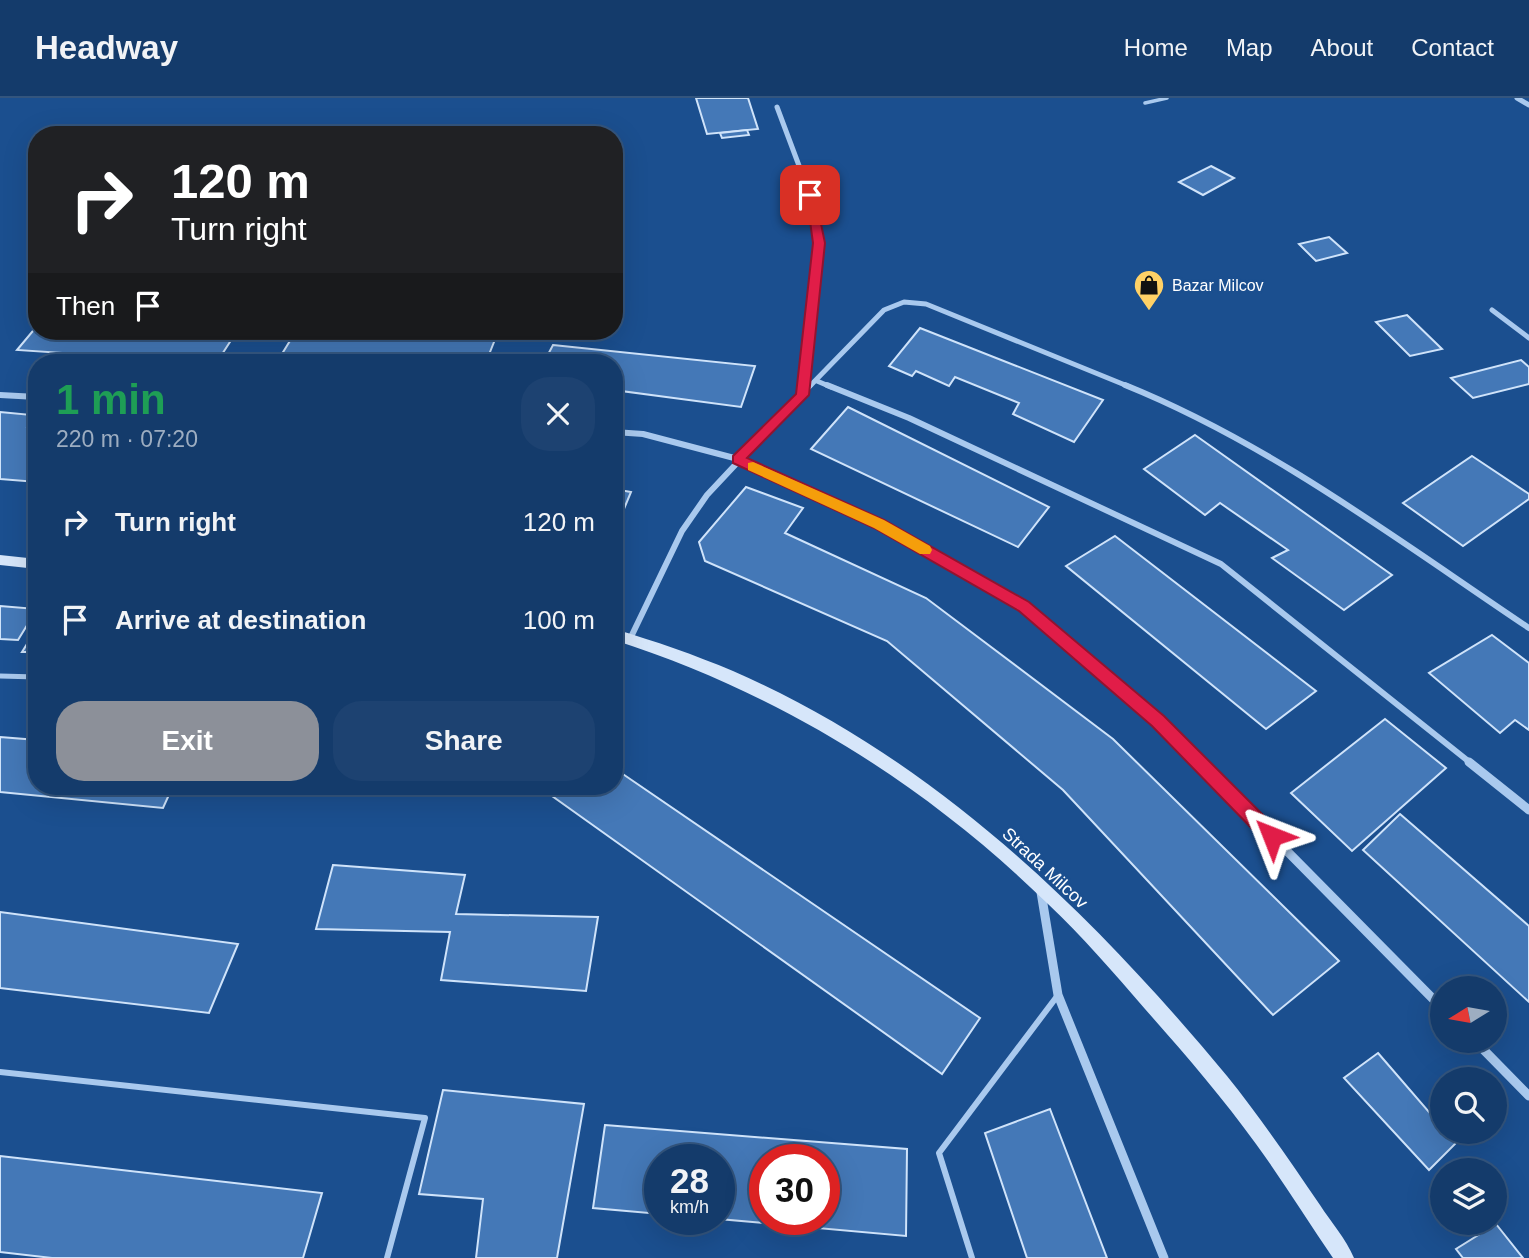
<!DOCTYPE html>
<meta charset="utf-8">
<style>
:root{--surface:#143b6b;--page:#1d4271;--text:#f1f3f6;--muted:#9dadc1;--line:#33557e;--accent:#8c9099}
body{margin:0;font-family:Helvetica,sans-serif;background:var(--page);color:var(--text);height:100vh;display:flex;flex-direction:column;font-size:26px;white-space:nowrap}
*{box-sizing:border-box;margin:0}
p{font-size:23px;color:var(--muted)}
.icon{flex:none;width:38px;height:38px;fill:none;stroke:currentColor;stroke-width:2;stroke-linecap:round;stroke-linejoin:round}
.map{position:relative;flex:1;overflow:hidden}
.panel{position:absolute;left:28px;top:256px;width:595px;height:441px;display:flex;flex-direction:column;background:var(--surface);border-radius:28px;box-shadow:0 7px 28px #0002,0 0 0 2px var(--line)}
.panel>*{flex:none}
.top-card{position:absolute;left:28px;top:28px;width:595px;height:214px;border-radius:28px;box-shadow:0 7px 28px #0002,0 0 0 2px var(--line);background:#202124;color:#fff;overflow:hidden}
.needle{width:46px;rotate:259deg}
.controls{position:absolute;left:1430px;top:878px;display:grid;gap:14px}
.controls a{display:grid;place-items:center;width:77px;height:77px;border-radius:50%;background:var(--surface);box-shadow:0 7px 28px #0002,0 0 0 2px var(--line);font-size:35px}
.speed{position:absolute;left:644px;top:1046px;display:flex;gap:14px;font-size:35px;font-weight:700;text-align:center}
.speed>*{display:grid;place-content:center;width:91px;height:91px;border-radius:50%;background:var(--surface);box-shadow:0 7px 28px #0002,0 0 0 2px var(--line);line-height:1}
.speed small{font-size:18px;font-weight:400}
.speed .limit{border:10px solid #d22;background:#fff;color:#111}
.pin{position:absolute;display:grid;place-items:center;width:60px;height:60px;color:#fff;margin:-30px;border-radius:14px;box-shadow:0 4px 10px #0006}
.me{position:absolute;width:77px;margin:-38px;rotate:315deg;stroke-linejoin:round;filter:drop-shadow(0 0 5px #0008)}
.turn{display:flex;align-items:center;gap:24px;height:147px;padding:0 28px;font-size:32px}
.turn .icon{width:91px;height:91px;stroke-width:2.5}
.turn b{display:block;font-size:49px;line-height:60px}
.then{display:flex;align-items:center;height:66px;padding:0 28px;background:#0003;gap:14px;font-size:26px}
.round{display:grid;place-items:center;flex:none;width:74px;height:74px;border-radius:28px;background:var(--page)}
.summary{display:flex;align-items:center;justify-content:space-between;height:119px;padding:0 28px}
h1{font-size:42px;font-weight:800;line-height:52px;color:#1e9e55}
.cta{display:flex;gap:14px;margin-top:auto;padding:14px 28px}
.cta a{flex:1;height:80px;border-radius:28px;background:var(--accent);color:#fff;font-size:28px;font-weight:800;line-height:80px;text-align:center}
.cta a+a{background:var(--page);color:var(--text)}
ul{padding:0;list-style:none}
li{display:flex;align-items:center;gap:21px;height:98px;padding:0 28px}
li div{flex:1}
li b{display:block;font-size:26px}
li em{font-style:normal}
header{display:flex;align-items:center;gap:42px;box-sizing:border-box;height:98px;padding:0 35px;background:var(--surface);border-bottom:2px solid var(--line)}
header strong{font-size:33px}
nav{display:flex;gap:38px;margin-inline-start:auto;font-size:24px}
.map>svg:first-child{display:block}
.building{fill:#4478b7;stroke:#cfe3fa;stroke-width:2;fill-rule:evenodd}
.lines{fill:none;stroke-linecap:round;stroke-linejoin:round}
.service-far2{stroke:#a9c9ee;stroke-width:3.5}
.service-far1{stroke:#a9c9ee;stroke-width:5}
.service{stroke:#a9c9ee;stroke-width:6}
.minor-far2{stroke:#a9c9ee;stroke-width:5}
.minor-far1{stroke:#a9c9ee;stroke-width:6}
.minor{stroke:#a9c9ee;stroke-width:9}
.secondary{fill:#d6e6fa;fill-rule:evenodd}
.route{fill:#e11d48;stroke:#92132f;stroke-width:2}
.slow{fill:#f59e0b}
.labels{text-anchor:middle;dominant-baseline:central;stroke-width:5;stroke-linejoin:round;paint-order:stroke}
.far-poi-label{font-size:16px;fill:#fff;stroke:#1b4f8f;text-anchor:start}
.street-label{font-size:18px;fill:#fff;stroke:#1b4f8f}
</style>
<header>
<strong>Headway</strong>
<nav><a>Home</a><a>Map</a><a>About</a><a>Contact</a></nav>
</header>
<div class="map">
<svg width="1529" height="1160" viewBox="0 0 1529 1160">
<rect width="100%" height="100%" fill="#1b4f8f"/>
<!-- building -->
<g class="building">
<path d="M696,0H748L758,31L707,36Z"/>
<path d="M747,32L749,37L722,40L720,35Z"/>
<path d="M1211,68L1234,80L1203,97L1179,84Z"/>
<path d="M1329,139L1347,155L1316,163L1299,146Z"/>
<path d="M1407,217L1442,251L1410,258L1376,224Z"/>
<path d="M37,228V233H237L217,264H198L17,252Z"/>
<path d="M920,230L1103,302L1074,344L1013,316L1019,305L955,279L949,288L916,273L912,278L889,268Z"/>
<path d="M296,233H375L496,239L486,264H277Z"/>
<path d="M553,247L755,268L741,309L614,292V264H544Z"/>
<path d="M1521,262L1529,269V286L1473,300L1451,280Z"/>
<path d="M848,309L1049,409L1018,449L811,351Z"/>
<path d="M0,314L32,317L27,329L37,335V384L0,381Z"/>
<path d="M1195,337L1392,477L1344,512L1272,460L1288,452L1220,405L1205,417L1144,371Z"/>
<path d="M1472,358L1529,396V401L1463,448L1403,405Z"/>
<path d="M746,389L803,410L785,435L926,500L1113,641L1339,863L1273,917L1063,692L887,543L705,463L699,444Z"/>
<path d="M614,391L631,394L614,435Z"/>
<path d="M1115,438L1316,593L1266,631L1066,468Z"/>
<path d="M0,508L37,511L18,542L0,541Z"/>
<path d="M37,530V554H22Z"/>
<path d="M1492,537L1529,565V632L1515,622L1500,635L1429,575Z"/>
<path d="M1385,621L1446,670L1352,753L1291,695Z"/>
<path d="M0,639L37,642V688H173L163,710L0,694Z"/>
<path d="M614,670L980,920L942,976L538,688H614Z"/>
<path d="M1400,716L1529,828V904L1363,752Z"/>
<path d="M333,767L465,777L456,816L598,819L586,893L441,882L450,834L316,831Z"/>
<path d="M0,814L238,846L209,915L0,890Z"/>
<path d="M1378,955L1442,1029V1034H1447L1456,1045L1429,1072L1344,980Z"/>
<path d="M443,992L584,1006L557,1160H476L483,1101L419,1096Z"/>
<path d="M1050,1011L1107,1160H1027L985,1035Z"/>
<path d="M605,1027L907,1051L906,1138L719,1121V1062H660V1116L593,1110ZM765,1062H824V1122H765Z"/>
<path d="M0,1058L322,1095L303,1160H52L0,1154Z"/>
<path d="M1496,1126L1523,1160H1463L1456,1151Z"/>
</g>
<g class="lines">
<!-- service-far2 -->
<path class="service-far2" d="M1145,5L1167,0"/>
<!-- service-far1 -->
<path class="service-far1" d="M0,578L37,579"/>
<!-- service -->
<g class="service">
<path d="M0,974L425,1020L387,1160"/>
<path d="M972,1160L939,1055L1058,897"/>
</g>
<!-- minor-far2 -->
<g class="minor-far2">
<path d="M1517,0L1529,7"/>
<path d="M777,9L810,97L819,145L804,289"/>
<path d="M1492,212L1529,240"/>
<path d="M817,283L831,289"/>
<path d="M809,289L884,212L904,204L926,206L1130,289"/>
</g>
<!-- minor-far1 -->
<g class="minor-far1">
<path d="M827,287L909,320L1221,466L1472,666"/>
<path d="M1125,287C1271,346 1399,443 1529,530"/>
<path d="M803,296L804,287"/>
<path d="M0,297L37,299"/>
<path d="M614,334L643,336L738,361L879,426L1024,508L1158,623L1201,666"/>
<path d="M630,541L682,433L707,397L810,287"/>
</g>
<!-- minor -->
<g class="minor">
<path d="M1199,664L1442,910"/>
<path d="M1469,664L1529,712"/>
<path d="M1041,794L1058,897L1164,1160"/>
<path d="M1475,943L1529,998"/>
</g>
<!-- secondary -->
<g class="secondary">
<path d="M0,457L37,461V471L0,467Z"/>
<path d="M614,531C655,543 695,557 733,573C933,660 1090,813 1227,978C1260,1019 1290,1063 1320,1107C1331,1124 1346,1141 1354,1160H1333C1307,1122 1283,1083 1256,1046C1222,999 1184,955 1145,911C1114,875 1083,839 1048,806C924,685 779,595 614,542Z"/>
</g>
</g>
<!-- route -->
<path class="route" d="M806,94L815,97L825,145L809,297L747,360L884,422L1029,504L1164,618L1278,732L1280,738L1278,744L1272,746L1265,744L1152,628L1019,513L874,430L733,365V358L796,296L813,145Z"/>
<!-- slow -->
<path class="slow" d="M753,364L884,422L930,448L932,452L930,456H920L874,430L748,372V365Z"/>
<!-- icons -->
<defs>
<g id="shop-pin" transform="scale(1.575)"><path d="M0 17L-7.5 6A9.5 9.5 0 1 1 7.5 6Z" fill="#ffd166" stroke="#1b4f8f"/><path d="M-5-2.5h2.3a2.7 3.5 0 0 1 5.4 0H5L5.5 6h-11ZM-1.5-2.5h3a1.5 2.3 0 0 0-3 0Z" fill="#111"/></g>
</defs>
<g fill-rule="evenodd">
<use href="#shop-pin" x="1149" y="187"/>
</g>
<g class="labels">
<!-- far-poi labels -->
<g class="far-poi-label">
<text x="1172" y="187">Bazar Milcov</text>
</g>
<!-- street labels -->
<g class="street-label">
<text transform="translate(1045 770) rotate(43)">Strada Milcov</text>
</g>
</g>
</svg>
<div class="controls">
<a><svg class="needle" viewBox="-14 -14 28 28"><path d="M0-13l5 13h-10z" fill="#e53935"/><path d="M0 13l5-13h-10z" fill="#9dadc1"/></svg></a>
<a><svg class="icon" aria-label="search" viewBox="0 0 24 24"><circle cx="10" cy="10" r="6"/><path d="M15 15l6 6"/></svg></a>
<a><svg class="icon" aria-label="layers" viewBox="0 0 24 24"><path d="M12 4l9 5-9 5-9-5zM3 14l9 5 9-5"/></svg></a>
</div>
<div class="speed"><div>28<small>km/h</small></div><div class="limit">30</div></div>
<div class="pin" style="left:810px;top:97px;background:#d93025"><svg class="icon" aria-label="arrive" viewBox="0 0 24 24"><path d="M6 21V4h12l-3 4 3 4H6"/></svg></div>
<svg class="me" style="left:1272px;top:738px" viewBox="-20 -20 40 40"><path d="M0-17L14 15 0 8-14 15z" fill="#e11d48" stroke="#fff" stroke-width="4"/></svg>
<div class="top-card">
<div class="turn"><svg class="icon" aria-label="right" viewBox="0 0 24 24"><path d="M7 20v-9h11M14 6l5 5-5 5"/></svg><div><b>120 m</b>Turn right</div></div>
<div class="then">Then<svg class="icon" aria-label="arrive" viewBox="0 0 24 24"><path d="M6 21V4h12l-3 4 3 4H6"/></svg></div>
</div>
<section class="panel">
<div class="summary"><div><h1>1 min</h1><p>220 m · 07:20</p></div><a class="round"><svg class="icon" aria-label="close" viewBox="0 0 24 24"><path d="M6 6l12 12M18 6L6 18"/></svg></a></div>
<ul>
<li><svg class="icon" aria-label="right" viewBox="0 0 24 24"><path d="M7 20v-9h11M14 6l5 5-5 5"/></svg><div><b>Turn right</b></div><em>120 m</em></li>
<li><svg class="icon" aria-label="arrive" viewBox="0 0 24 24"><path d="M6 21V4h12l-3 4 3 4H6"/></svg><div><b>Arrive at destination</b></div><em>100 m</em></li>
</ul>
<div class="cta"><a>Exit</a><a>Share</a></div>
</section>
</div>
